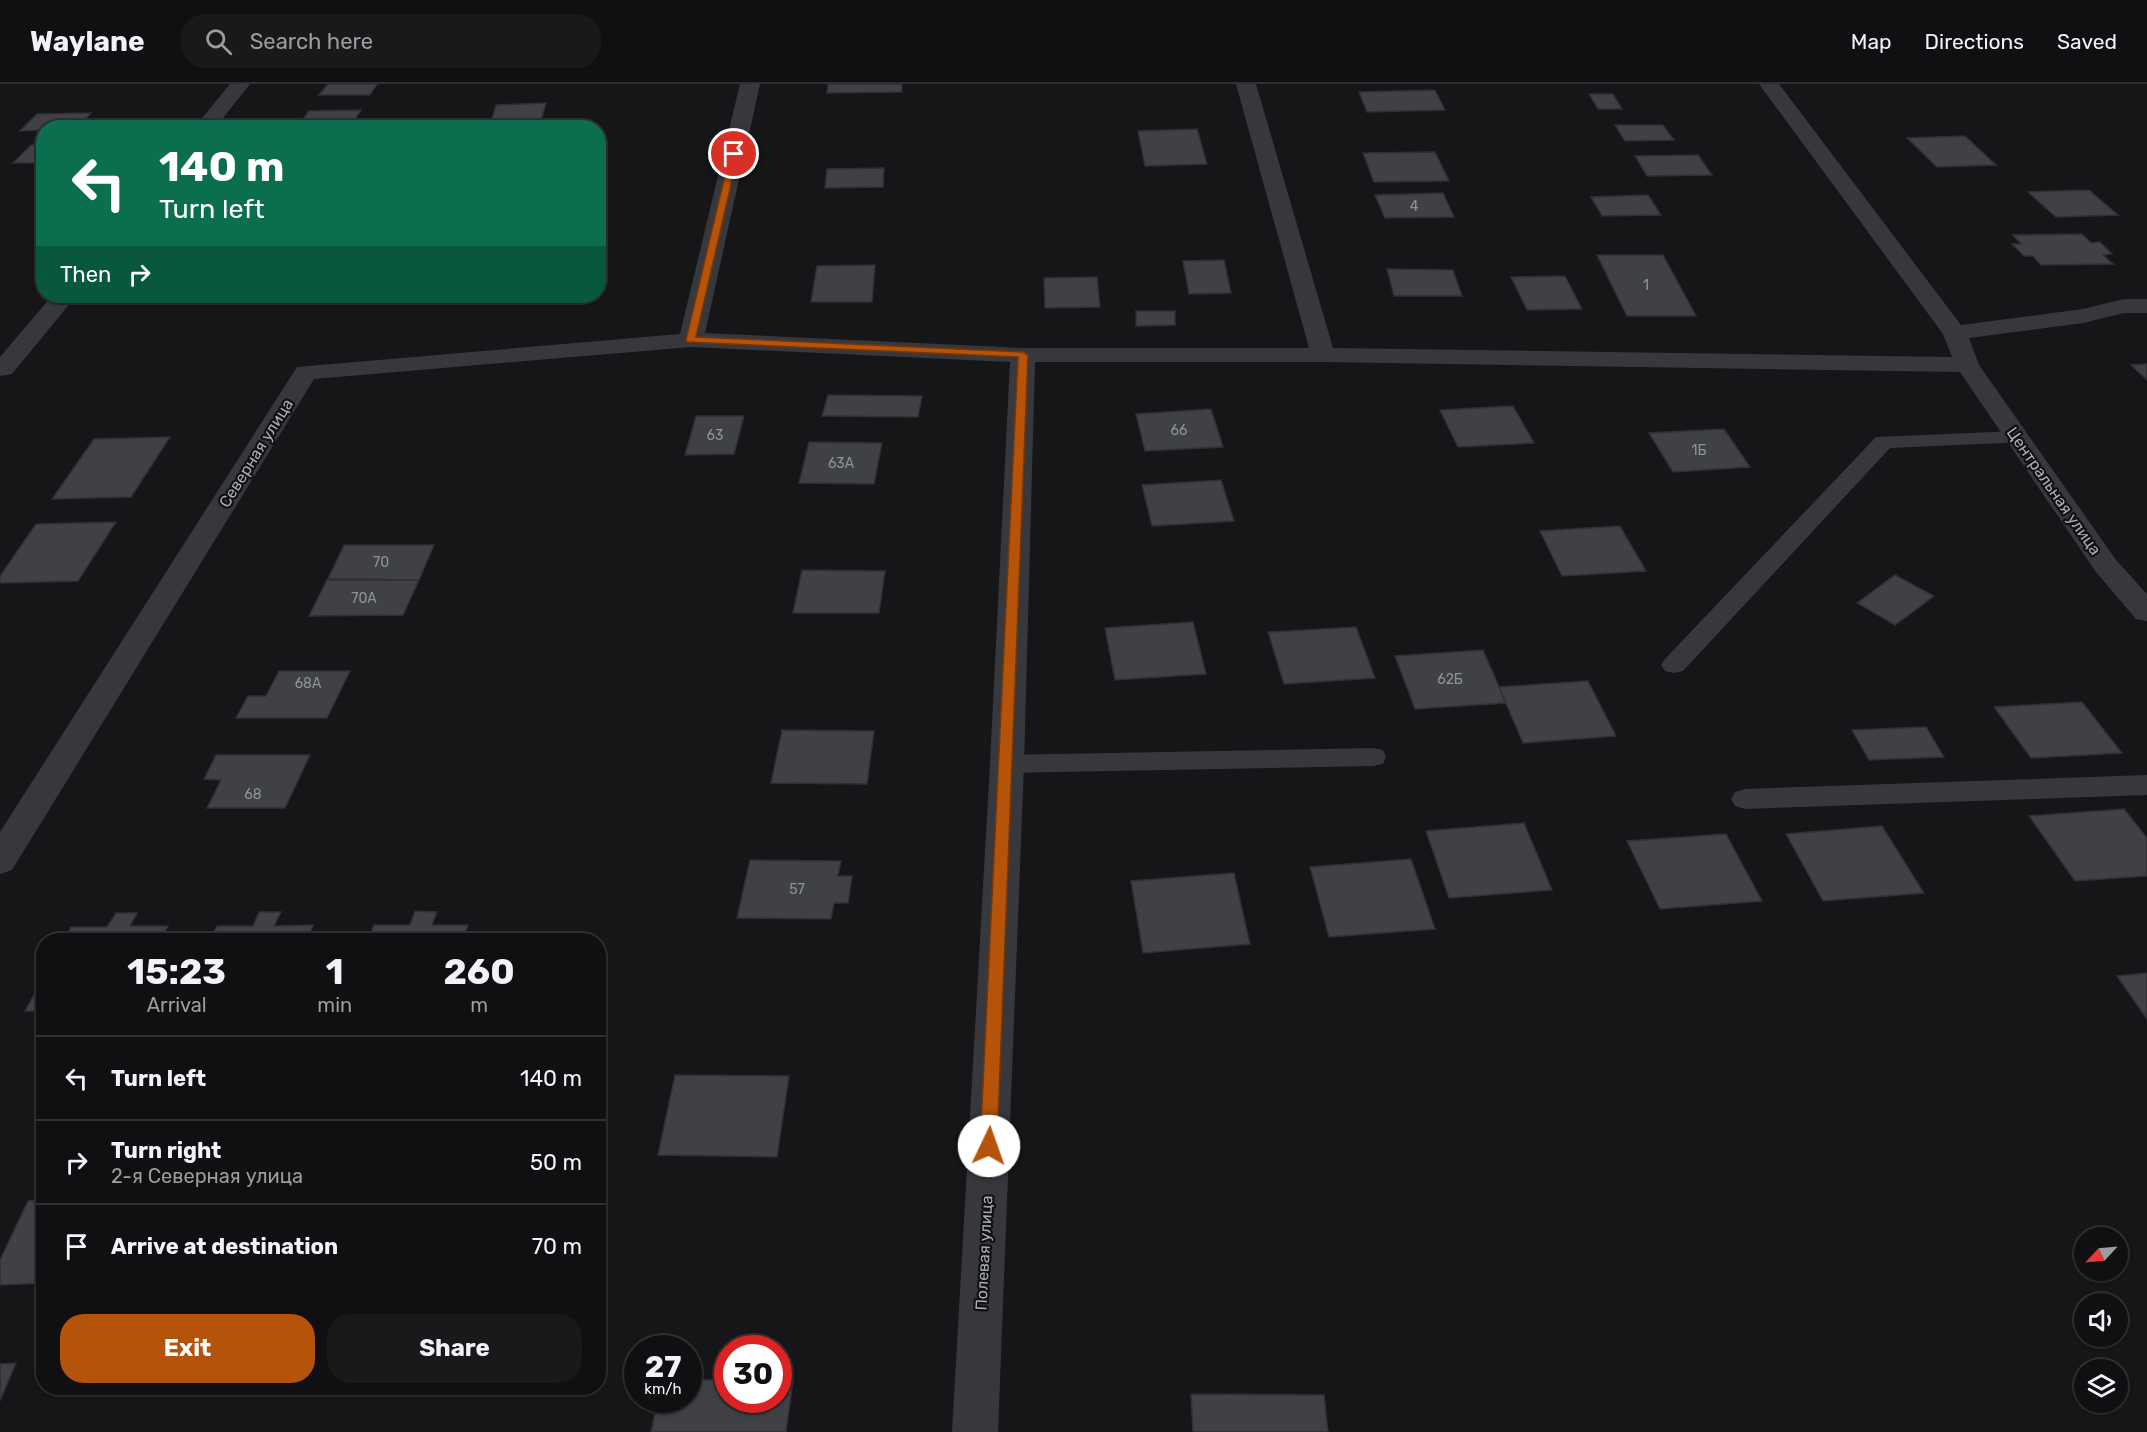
<!DOCTYPE html>
<meta charset="utf-8">
<style>
:root{--surface:#101012;--page:#19191b;--text:#f1f3f6;--muted:#9c9d9f;--line:#303032;--accent:#b45309}
body{margin:0;font-family:Rubik,sans-serif;background:var(--page);color:var(--text);height:100vh;display:flex;flex-direction:column;font-size:22px;white-space:nowrap}
*{box-sizing:border-box;margin:0}
p{font-size:20px;color:var(--muted)}
.icon{flex:none;width:33px;height:33px;fill:none;stroke:currentColor;stroke-width:2;stroke-linecap:round;stroke-linejoin:round}
.map{position:relative;flex:1;overflow:hidden}
.panel{position:absolute;left:36px;top:849px;width:570px;height:462px;display:flex;flex-direction:column;background:var(--surface);border-radius:24px;box-shadow:0 2px 4px #0004,0 0 0 2px var(--line)}
.panel>*{flex:none}
.banner{position:absolute;left:36px;top:36px;width:570px;height:183px;border-radius:24px;box-shadow:0 2px 4px #0004,0 0 0 2px var(--line);background:#0b6e4f;color:#fff;overflow:hidden}
.needle{width:39px;rotate:244deg}
.controls{position:absolute;left:2074px;top:1143px;display:grid;gap:12px}
.controls a{display:grid;place-items:center;width:54px;height:54px;border-radius:50%;background:var(--surface);box-shadow:0 2px 4px #0004,0 0 0 2px var(--line);font-size:30px}
.speed{position:absolute;left:624px;top:1251px;display:flex;gap:12px;font-size:30px;font-weight:700;text-align:center}
.speed>*{display:grid;place-content:center;width:78px;height:78px;border-radius:50%;background:var(--surface);box-shadow:0 2px 4px #0004,0 0 0 2px var(--line);line-height:1}
.speed small{font-size:15px;font-weight:400}
.speed .limit{border:9px solid #d22;background:#fff;color:#111}
.pin{position:absolute;display:grid;place-items:center;width:51px;height:51px;color:#fff;margin:-26px;border:3px solid #fff;border-radius:50%;box-shadow:0 2px 6px #0007}
.me{position:absolute;width:66px;margin:-33px;rotate:3deg;stroke-linejoin:round;filter:drop-shadow(0 0 4px #0008)}
.turn{display:flex;align-items:center;gap:21px;height:126px;padding:0 24px;font-size:27px}
.turn .icon{width:78px;height:78px;stroke-width:2.5}
.turn b{display:block;font-size:42px;line-height:51px}
.then{display:flex;align-items:center;height:57px;padding:0 24px;background:#0003;gap:12px;font-size:22px}
.eta{display:flex;justify-content:space-evenly;align-items:center;height:102px;text-align:center}
.eta b{font-size:36px;font-weight:700;line-height:42px}
.cta{display:flex;gap:12px;margin-top:auto;padding:12px 24px}
.cta a{flex:1;height:69px;border-radius:24px;background:var(--accent);color:#fff;font-size:24px;font-weight:700;line-height:69px;text-align:center}
.cta a+a{background:var(--page);color:var(--text)}
ul{padding:0;list-style:none}
li{display:flex;align-items:center;gap:18px;height:84px;padding:0 24px;border-top:2px solid var(--line)}
li div{flex:1}
li b{display:block;font-size:22px}
li em{font-style:normal}
header{display:flex;align-items:center;gap:36px;box-sizing:border-box;height:84px;padding:0 30px;background:var(--surface);border-bottom:2px solid var(--line)}
header strong{font-size:28px}
nav{display:flex;gap:33px;margin-inline-start:auto;font-size:21px}
.search{width:420px;height:54px;background:var(--page);display:flex;align-items:center;gap:15px;box-sizing:border-box;padding:0 21px;border-radius:24px;color:var(--muted);font-size:22px}
.map>svg:first-child{display:block}
.building{fill:#404145;stroke:#303034;stroke-width:1.5}
.lines{fill:none;stroke-linecap:round;stroke-linejoin:round}
.lane{fill:#37383d;fill-rule:evenodd}
.street{fill:#37383d;fill-rule:evenodd}
.route{fill:#b45309;stroke:#753606;stroke-width:1.5}
.labels{text-anchor:middle;dominant-baseline:central;stroke-width:4.5;stroke-linejoin:round;paint-order:stroke}
.number-label{font-size:14px;fill:#8e929b}
.street-label{font-size:16px;fill:#a8adb8;stroke:#111113}
</style>
<header>
<strong>Waylane</strong>
<div class="search"><svg class="icon" aria-label="search" viewBox="0 0 24 24"><circle cx="10" cy="10" r="6"/><path d="M15 15l6 6"/></svg>Search here</div>
<nav><a>Map</a><a>Directions</a><a>Saved</a></nav>
</header>
<div class="map">
<svg width="2147" height="1348" viewBox="0 0 2147 1348">
<rect width="100%" height="100%" fill="#161618"/>
<!-- building -->
<g class="building">
<path d="M328,0H377L370,11H319Z"/>
<path d="M828,0H902V8L827,9Z"/>
<path d="M1435,6L1445,26L1367,28L1359,8Z"/>
<path d="M1589,10H1613L1622,25H1598Z"/>
<path d="M546,19L540,40L490,42L496,21Z"/>
<path d="M361,26L350,43H297L309,27Z"/>
<path d="M91,29L77,44L20,47L37,30Z"/>
<path d="M1615,41H1663L1674,56L1625,57Z"/>
<path d="M1197,45L1207,80L1145,82L1138,47Z"/>
<path d="M1965,52L1996,81L1937,83L1907,54Z"/>
<path d="M31,61H44V79H13Z"/>
<path d="M1435,68L1449,97L1374,98L1363,69Z"/>
<path d="M1698,71L1712,91L1647,92L1635,72Z"/>
<path d="M884,84L883,103L825,104L827,85Z"/>
<path d="M2089,106L2118,131L2056,133L2028,108Z"/>
<path d="M1443,109L1454,133L1385,134L1375,111Z"/>
<path d="M1648,111L1661,131L1602,132L1591,113Z"/>
<path d="M2082,150L2091,159L2100,158L2112,170L2103,171L2113,180L2041,181L2033,172H2024L2012,160H2021L2013,151Z"/>
<path d="M1597,171H1663L1696,232H1627Z"/>
<path d="M1224,176L1231,209L1189,210L1183,177Z"/>
<path d="M875,181L872,218H811L817,182Z"/>
<path d="M1387,185L1453,186L1462,212H1394Z"/>
<path d="M1565,192L1582,225L1527,226L1511,193Z"/>
<path d="M1097,193L1100,223L1045,224L1044,194Z"/>
<path d="M1136,227H1175V241L1136,242Z"/>
<path d="M2147,280V296L2131,281Z"/>
<path d="M828,311L922,312L918,333L822,332Z"/>
<path d="M1513,322L1534,359L1458,363L1440,326Z"/>
<path d="M1211,325L1223,363L1145,367L1136,330Z"/>
<path d="M696,332H744L734,370L685,371Z"/>
<path d="M1724,345L1750,383L1673,388L1649,349Z"/>
<path d="M170,353L131,413L52,415L94,355Z"/>
<path d="M809,358L882,359L874,400L799,399Z"/>
<path d="M1221,396L1234,437L1152,442L1142,401Z"/>
<path d="M116,438L78,497L0,499V492L36,440Z"/>
<path d="M1620,442L1646,487L1562,492L1540,447Z"/>
<path d="M344,461H434L419,496L328,495Z"/>
<path d="M802,486L885,487L879,529H793Z"/>
<path d="M1895,491L1934,512L1895,541L1857,519Z"/>
<path d="M327,496H419L403,531L309,532Z"/>
<path d="M1193,538L1206,590L1115,596L1105,544Z"/>
<path d="M1356,543L1375,594L1284,600L1268,548Z"/>
<path d="M1483,566L1506,619L1415,625L1395,572Z"/>
<path d="M279,587H350L327,634H236L248,612H266Z"/>
<path d="M1588,597L1616,652L1523,659L1499,603Z"/>
<path d="M2082,618L2122,669L2031,674L1994,623Z"/>
<path d="M1926,643L1944,673L1869,676L1852,646Z"/>
<path d="M782,646L874,647L867,700L771,699Z"/>
<path d="M216,671H310L285,724H207L221,696L204,695Z"/>
<path d="M2124,725L2147,754V792L2075,797L2029,732Z"/>
<path d="M1524,739L1552,806L1449,814L1426,747Z"/>
<path d="M1882,742L1924,809L1823,817L1786,750Z"/>
<path d="M1726,750L1762,817L1660,825L1627,757Z"/>
<path d="M1411,775L1435,845L1329,853L1310,783Z"/>
<path d="M750,776L841,777L838,792H852L848,819H834L831,835L737,834Z"/>
<path d="M1234,789L1250,860L1143,869L1131,797Z"/>
<path d="M415,827L437,828L432,841H468L463,856H368L374,841H410Z"/>
<path d="M259,828H281L274,842L313,841L307,856H210L217,842H253Z"/>
<path d="M116,829H137L130,842H168L161,856H64L71,843H107Z"/>
<path d="M2147,889V935L2117,892Z"/>
<path d="M44,893V927H25Z"/>
<path d="M675,991L789,992L777,1073L658,1071Z"/>
<path d="M44,1116V1199L0,1201V1176L28,1117Z"/>
<path d="M16,1279L0,1317V1280Z"/>
<path d="M688,1296H728V1316H778V1297H793L786,1348H651L658,1316H688Z"/>
<path d="M1191,1310L1324,1311L1328,1348H1193Z"/>
</g>
<g class="lines">
<!-- lane -->
<g class="lane">
<path d="M2017,347L2025,348L2028,353L2025,358L1890,364L1683,587L1674,589L1665,587L1661,581L1665,575L1876,353Z"/>
<path d="M1373,664L1383,666L1386,673L1383,680L1373,682L1007,689L997,687L993,680L997,673L1007,671Z"/>
<path d="M2147,691V711L1745,725L1735,722L1731,715L1735,708L1745,705Z"/>
</g>
<!-- street -->
<g class="street">
<path d="M230,0H250L215,44H194Z"/>
<path d="M740,0H760L705,249L1023,264H1309L1236,0H1256L1333,264L1952,273L1943,250L1759,0H1779L1961,241L2083,225L2124,215H2147V229H2124L2083,239L1969,254L1979,281L2116,476L2147,510V537L2136,535L2096,488L1960,288L1323,278H1035L1024,680L998,1348H952L990,680L1010,278L691,263L314,295L12,786L0,790V748L297,283L680,250Z"/>
<path d="M52,212H76L12,290L0,292V273Z"/>
</g>
</g>
<!-- route -->
<path class="route" d="M734,67L738,70L696,253L1023,268L1028,271L997,1062L995,1067L989,1069L983,1067L980,1062L1018,273L687,258L686,256L730,70Z"/>
<g class="labels">
<!-- number labels -->
<g class="number-label">
<text x="1414" y="122">4</text>
<text x="1646" y="201">1</text>
<text x="1179" y="346">66</text>
<text x="715" y="351">63</text>
<text x="1699" y="366">1Б</text>
<text x="841" y="379">63А</text>
<text x="381" y="478">70</text>
<text x="364" y="514">70А</text>
<text x="1450" y="595">62Б</text>
<text x="308" y="599">68А</text>
<text x="253" y="710">68</text>
<text x="797" y="805">57</text>
</g>
<!-- street labels -->
<g class="street-label">
<text transform="translate(256 369) rotate(-58)">Северная улица</text>
<text transform="translate(2054 407) rotate(55)">Центральная улица</text>
<text transform="translate(984 1169) rotate(-87)">Полевая улица</text>
</g>
</g>
</svg>
<div class="controls">
<a><svg class="needle" viewBox="-14 -14 28 28"><path d="M0-13l5 13h-10z" fill="#e53935"/><path d="M0 13l5-13h-10z" fill="#9c9d9f"/></svg></a>
<a><svg class="icon" aria-label="sound" viewBox="0 0 24 24"><path d="M4 9h4l5-4v14l-5-4H4zM17 9q2 3 0 6"/></svg></a>
<a><svg class="icon" aria-label="layers" viewBox="0 0 24 24"><path d="M12 4l9 5-9 5-9-5zM3 14l9 5 9-5"/></svg></a>
</div>
<div class="speed"><div>27<small>km/h</small></div><div class="limit">30</div></div>
<div class="pin" style="left:734px;top:70px;background:#d93025"><svg class="icon" aria-label="arrive" viewBox="0 0 24 24"><path d="M6 21V4h12l-3 4 3 4H6"/></svg></div>
<svg class="me" style="left:989px;top:1062px" viewBox="-20 -20 40 40"><circle r="19" fill="#fff"/><path d="M0-13L10 11 0 6-10 11z" fill="#b45309"/></svg>
<div class="banner">
<div class="turn"><svg class="icon" aria-label="left" viewBox="0 0 24 24"><path d="M17 20v-9H6M10 6l-5 5 5 5"/></svg><div><b>140 m</b>Turn left</div></div>
<div class="then">Then<svg class="icon" aria-label="right" viewBox="0 0 24 24"><path d="M7 20v-9h11M14 6l5 5-5 5"/></svg></div>
</div>
<section class="panel">
<div class="eta">
<div><b>15:23</b><p>Arrival</p></div>
<div><b>1</b><p>min</p></div>
<div><b>260</b><p>m</p></div>
</div>
<ul>
<li><svg class="icon" aria-label="left" viewBox="0 0 24 24"><path d="M17 20v-9H6M10 6l-5 5 5 5"/></svg><div><b>Turn left</b></div><em>140 m</em></li>
<li><svg class="icon" aria-label="right" viewBox="0 0 24 24"><path d="M7 20v-9h11M14 6l5 5-5 5"/></svg><div><b>Turn right</b><p>2-я Северная улица</p></div><em>50 m</em></li>
<li><svg class="icon" aria-label="arrive" viewBox="0 0 24 24"><path d="M6 21V4h12l-3 4 3 4H6"/></svg><div><b>Arrive at destination</b></div><em>70 m</em></li>
</ul>
<div class="cta"><a>Exit</a><a>Share</a></div>
</section>
</div>
